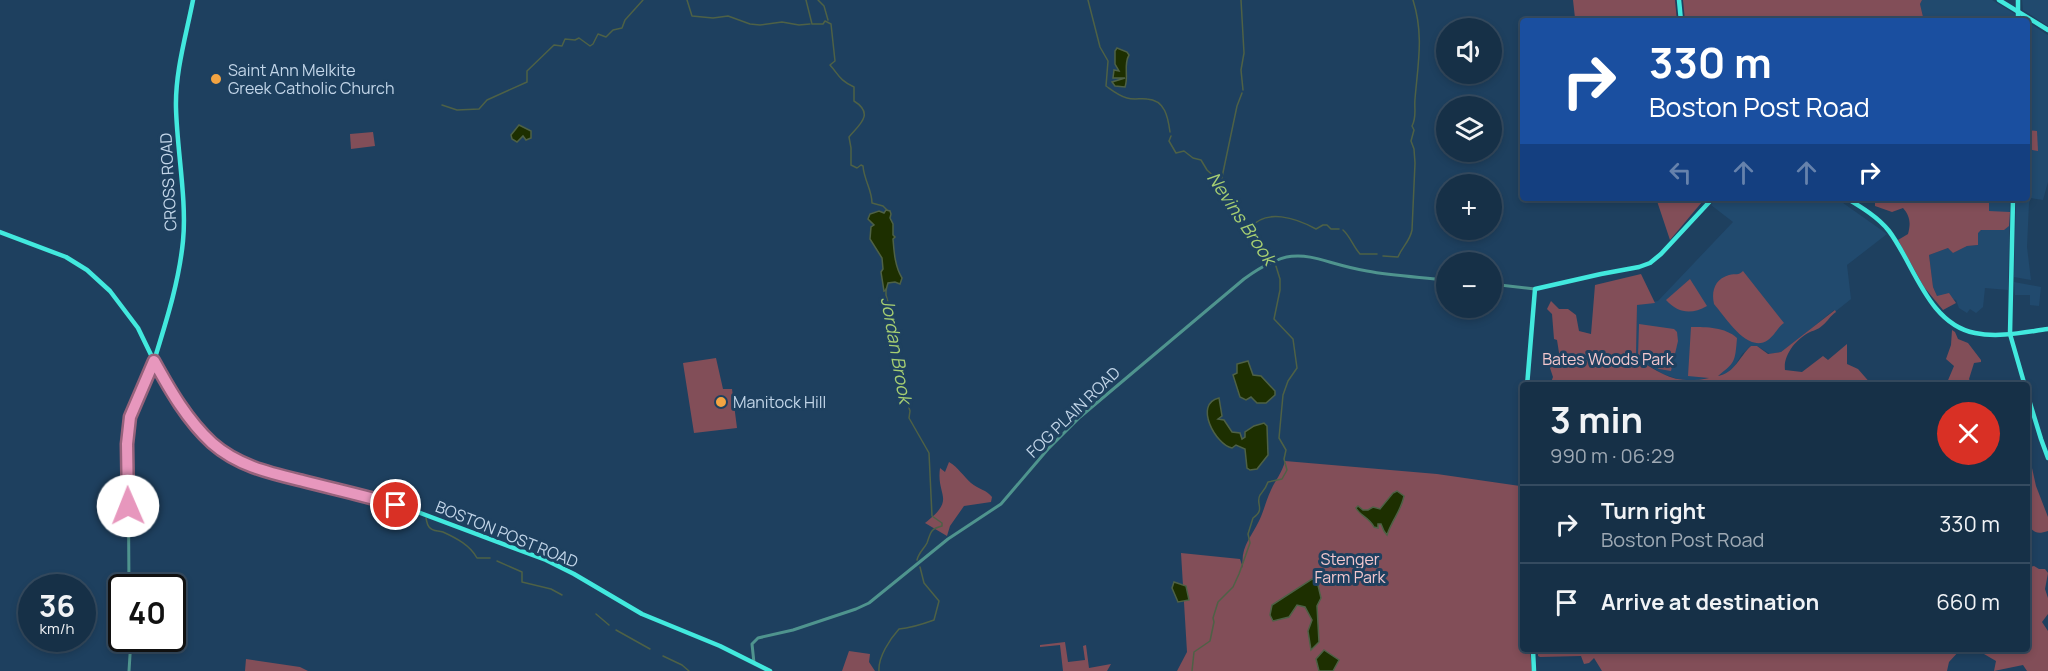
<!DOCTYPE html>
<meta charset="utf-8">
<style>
:root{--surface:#163047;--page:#1f384e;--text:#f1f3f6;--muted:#9ea9b4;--line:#354b60}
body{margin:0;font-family:Manrope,sans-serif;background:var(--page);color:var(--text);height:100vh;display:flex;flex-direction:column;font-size:22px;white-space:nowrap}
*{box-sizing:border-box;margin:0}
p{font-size:20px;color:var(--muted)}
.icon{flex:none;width:33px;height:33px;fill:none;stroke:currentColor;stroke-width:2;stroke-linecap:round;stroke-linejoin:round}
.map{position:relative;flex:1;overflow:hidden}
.details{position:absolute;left:1520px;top:382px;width:510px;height:270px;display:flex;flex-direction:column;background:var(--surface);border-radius:6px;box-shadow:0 3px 9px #0003,0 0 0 2px var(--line)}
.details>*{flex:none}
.hud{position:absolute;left:1520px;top:18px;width:510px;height:183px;border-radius:6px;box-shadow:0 3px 9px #0003,0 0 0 2px var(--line);background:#1a4fa0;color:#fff;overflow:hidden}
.controls{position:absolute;left:1436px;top:18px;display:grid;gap:12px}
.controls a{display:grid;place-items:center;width:66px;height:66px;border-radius:50%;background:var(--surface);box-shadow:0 3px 9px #0003,0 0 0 2px var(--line);font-size:30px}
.speed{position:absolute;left:18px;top:574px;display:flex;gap:12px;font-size:30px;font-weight:700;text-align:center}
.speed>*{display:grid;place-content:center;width:78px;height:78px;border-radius:50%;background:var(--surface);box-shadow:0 3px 9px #0003,0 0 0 2px var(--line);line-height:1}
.speed small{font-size:15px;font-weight:400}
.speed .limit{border:3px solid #111;border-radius:9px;background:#fff;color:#111}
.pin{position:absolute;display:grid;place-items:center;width:51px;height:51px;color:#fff;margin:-26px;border:3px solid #fff;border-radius:50%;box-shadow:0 2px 6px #0007}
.me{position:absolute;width:66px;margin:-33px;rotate:359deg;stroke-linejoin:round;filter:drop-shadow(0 0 4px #0008)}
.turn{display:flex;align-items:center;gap:21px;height:126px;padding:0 30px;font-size:27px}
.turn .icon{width:78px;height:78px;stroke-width:2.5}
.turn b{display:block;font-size:42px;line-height:51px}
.lanes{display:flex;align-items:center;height:57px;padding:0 30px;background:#0003;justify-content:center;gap:30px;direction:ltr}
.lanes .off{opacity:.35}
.round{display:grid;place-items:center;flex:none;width:63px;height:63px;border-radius:32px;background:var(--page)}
.overview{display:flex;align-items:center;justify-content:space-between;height:102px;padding:0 30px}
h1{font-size:36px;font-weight:700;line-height:45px}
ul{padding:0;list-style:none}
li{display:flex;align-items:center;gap:18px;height:78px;padding:0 30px;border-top:2px solid var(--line)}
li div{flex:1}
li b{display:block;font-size:22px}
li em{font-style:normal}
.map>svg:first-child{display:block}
.built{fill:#214a6e}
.green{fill:#824e58}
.water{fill:#1d2f00;stroke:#4e6146;stroke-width:1.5}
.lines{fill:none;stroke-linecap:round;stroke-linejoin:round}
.stream{stroke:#4e6146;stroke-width:1.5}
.minor{stroke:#4f948e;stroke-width:3}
.major{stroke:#42e9de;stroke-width:4.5}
.route-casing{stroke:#96627b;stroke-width:15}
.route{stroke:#e797bd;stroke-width:10}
.poi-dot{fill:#f3a442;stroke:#1e405f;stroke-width:2}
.labels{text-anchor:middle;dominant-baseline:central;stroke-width:6;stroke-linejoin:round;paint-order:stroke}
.poi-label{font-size:16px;fill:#c2d5e8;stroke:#1e405f;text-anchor:start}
.street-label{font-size:16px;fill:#c2d5e8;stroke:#1e405f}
.park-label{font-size:16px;fill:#f3c7cd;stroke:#1e405f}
.water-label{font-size:18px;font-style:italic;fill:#a6ce72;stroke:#1e405f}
</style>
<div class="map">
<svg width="2048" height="671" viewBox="0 0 2048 671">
<rect width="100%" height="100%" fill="#1e405f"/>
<!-- built -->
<g class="built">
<path d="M1922,0H1992L2015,14V21H1924L1920,4Z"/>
<path d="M2022,0H2048V26L2023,10Z"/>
<path d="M2026,21L2048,35V182L2043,200L2031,198L2029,203L2027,247L2031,280L2014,277L2016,198H2026Z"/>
<path d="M1717,198H1836L1887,234L1847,265L1851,299L1836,311L1834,310L1796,341L1781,352L1770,354L1757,346H1751L1742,354L1733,369L1729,373L1693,381H1683L1663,374L1636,358L1637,305L1658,301L1733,222L1711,205Z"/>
<path d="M1989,198H2010L2008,290L1985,288L1983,307L1976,313L1970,309L1967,313L1959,308L1956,300L1937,296L1933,287L1929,255L1948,248L1953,253L1967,246L1978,245V232L1982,230L1988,211Z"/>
<path d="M2014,282L2041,287L2039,306L2030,305V295H2015Z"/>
</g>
<!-- green -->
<g class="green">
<path d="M1573,0H1675L1677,21H1595V18H1575Z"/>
<path d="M1683,0H1922L1920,4L1924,21H1685Z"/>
<path d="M2027,130L2037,131L2038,151L2027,149Z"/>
<path d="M373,132L375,146L351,149L350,134Z"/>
<path d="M1656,198H1697L1702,202L1670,240Z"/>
<path d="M1875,198H1989V211L2010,212L2009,226L2004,230H1981L1978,233V245L1967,246L1953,253L1948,248L1929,255L1933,287L1937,296L1949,293L1956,303L1943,310L1924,287L1898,240L1908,234C1911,223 1910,216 1903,208L1892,212L1875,206Z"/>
<path d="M1743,271L1784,323C1777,328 1775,335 1768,340C1748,354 1726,318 1714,304C1711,291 1715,279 1729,275C1736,273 1738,276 1743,271Z"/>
<path d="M1641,274L1655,303L1637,305L1636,358C1662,375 1677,385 1709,378L1688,376L1691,327C1707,327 1725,327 1737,338C1735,363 1735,362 1718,376C1735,373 1739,357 1751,346H1757L1768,354L1781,352L1835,310L1836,312C1830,316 1828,321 1823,325C1819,329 1815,330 1810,332C1796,339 1783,355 1785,370L1802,372L1823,356L1828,360L1847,344V364L1858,369L1872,385H1550L1553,377L1549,365L1557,363L1560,359L1557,340L1554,339L1552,314L1547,309L1551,301L1559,309H1568L1576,315L1579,331L1591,334L1595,285Z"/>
<path d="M1690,279L1707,306C1691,315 1678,313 1666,300Z"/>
<path d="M1639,324L1674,329L1677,332L1678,341L1671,371L1659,369L1638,356Z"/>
<path d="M1952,330L1955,332L1958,339L1968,343L1981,360V362L1974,363L1969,379L1972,385H1946L1954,366L1946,359L1951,345Z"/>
<path d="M716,358L723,389H732L737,428L694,433L683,363Z"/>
<path d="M1285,461L1437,474L1520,486L1522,519V650H1530L1532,671H1177L1187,652L1181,553L1240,559L1243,568C1240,547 1251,538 1259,521C1264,511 1266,500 1271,490C1276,479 1282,473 1285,461Z"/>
<path d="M949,462C959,468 963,476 971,483C978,489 987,490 992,497L991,502L964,506L950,526L947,536L925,523C957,498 936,497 940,468L945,472Z"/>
<path d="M2032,468L2036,486L2048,517V531C2036,535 2035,532 2027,525V470Z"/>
<path d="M2027,564L2030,567L2034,566L2039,569H2045L2048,573L2045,589L2048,598V614L2042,622L2048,631V671H2027L2023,665L1994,671L1996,661L1984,654L1960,650L1949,662L1947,671H1602L1594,658L1589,663L1584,664L1581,656L1540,657L1538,656V650H2026L2027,639L2029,635L2027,620L2028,606Z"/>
<path d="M1065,642L1068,662L1085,660L1083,646L1086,645L1089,668L1111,664L1107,671H1063L1060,645L1040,647V645Z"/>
<path d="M849,651L870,654L869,662L875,671H842Z"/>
<path d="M246,659L300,667L308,671H245Z"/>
</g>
<!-- water -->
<g class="water">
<path d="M1117,48L1127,52L1129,55C1123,65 1129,76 1125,87L1115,86L1112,82L1125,78H1113L1114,70L1119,71L1115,64V51Z"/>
<path d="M519,125L531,131V138L526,140L523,136L517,142L512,139L511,135Z"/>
<path d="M886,210L890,211L891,214L890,218L893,224V235L895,237L893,239C894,252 895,267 902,278L900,284L895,282L888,283L886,290L884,291L881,272L883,269L882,258L870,239L871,227L874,225L868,219L870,214L879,211L884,213Z"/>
<path d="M1248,361L1253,375L1261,376L1275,391V395L1266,403H1257L1251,397L1246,400L1240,397L1233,375L1237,373V364Z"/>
<path d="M1219,398L1222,416L1218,419L1224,420L1232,432L1240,433L1242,439L1245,437V432L1254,426L1264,423L1267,426L1268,455L1257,469L1250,470L1247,468L1245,449L1236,445L1232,448C1216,445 1193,404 1219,398Z"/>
<path d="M1397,491L1404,496C1401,511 1392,520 1387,535L1384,531L1381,524H1378V528L1374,527C1369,517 1360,516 1356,508L1358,506L1363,510H1368L1373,507L1380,509L1393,493Z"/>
<path d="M1312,579L1317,581L1321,598L1317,606L1319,642L1311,650L1308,631L1312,620L1305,607L1297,605L1289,617L1273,621L1270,615L1272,605Z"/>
<path d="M1174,582L1186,586L1189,600L1178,602L1172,588Z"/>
<path d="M1324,650L1339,660L1333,671H1319L1316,659Z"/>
</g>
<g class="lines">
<!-- stream -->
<g class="stream">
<path d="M687,0L692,16L713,18L728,16L750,24L760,25L782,22L799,25L810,24"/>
<path d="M806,0L812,24H823L825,21L831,24L835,61L830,65C839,75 839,80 854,87V101C875,114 859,125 849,137L851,148V165L857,168L861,165L863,166C864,180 872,190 872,203L883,206L887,210"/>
<path d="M818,0L824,6L828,20"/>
<path d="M1088,0L1100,47L1108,61L1106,86C1113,91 1119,96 1127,98C1134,100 1141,98 1147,99C1165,100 1168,117 1170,132"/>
<path d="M1241,0L1244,53L1241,70L1243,90"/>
<path d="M442,105L457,110L479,109L487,100L527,82V71L554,45L562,46L565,39L575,40L579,38L590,46L593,44L598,34L606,37L613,30L622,28L625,20L643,0"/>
<path d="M1171,136L1169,141L1176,153L1184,151L1193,158L1201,160L1207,170L1220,182L1226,195L1275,263L1280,279V290L1274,319L1293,339L1297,368L1288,381L1283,395L1279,438L1286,450L1284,459L1287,470L1282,479L1268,482C1266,488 1264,490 1260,495C1255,504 1266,509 1253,518L1248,534L1250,543L1239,574L1233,587L1218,602L1213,618L1214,622L1210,641L1194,652L1192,671"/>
<path d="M1221,182L1237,106L1242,93"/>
<path d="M1250,228C1266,208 1296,218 1316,229L1323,225H1327L1331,229H1339"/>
<path d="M1343,230C1350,236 1353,246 1360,254H1377"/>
<path d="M1383,256L1398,257C1402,247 1410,241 1412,230L1415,163L1414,149L1411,141L1414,130L1412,126C1417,117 1414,109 1415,99C1418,63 1424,35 1413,0"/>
<path d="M886,289V295L896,331"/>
<path d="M896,347L899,376L910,411L909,418L929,453L932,516L942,523V526C930,529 931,532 927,543C924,549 919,552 917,560"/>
<path d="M426,518C427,522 427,525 429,527C433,532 438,530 443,532C456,538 470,545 477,558H490"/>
<path d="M497,561L522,572V582L551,589L562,595"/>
<path d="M596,614L609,625"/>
<path d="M616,630L650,649"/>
<path d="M663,656L682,665L689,671"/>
<path d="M879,671C878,657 890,639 899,629C911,628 923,624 934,620L939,601L924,583L920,567"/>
</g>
<!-- minor -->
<g class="minor">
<path d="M1491,284L1535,289"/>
<path d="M129,588L128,436L132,410L154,361"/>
<path d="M754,663L752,644L758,638L793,630L856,609L869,603L948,539L1001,504L1048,449L1080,417L1244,279C1299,239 1309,261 1367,271C1393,276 1420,277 1446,280"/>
<path d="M129,671L131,639"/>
</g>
<!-- major -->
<g class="major">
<path d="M1679,0L1681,21"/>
<path d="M1999,0L2048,30"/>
<path d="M2018,0V21"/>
<path d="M1846,198C1861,207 1878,217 1889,231C1914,264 1928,324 1975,333C1999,338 2025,332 2048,329"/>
<path d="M2013,198L2010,334L2025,386"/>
<path d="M0,232L66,257L87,270L110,291L138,328L154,361L183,410L213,444L233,458L263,471L415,511L546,560L574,574L642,614L720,646L770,671"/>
<path d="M154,361C166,322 179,282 183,241C187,201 177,150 176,108C175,72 186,36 193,0"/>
<path d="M1527,386L1535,289L1601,274L1639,267L1650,263L1661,254L1713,198"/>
<path d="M2026,390L2041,439L2048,458"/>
<path d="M1533,650L1534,671"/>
</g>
</g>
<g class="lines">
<!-- route casing -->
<g class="route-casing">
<path id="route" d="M128,506L127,444L130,417L154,361C170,390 187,420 212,443C238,466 270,473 303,481C334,489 366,496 396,505"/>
</g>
<!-- route -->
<use href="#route" class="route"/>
</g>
<!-- markers -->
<g class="poi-dot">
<circle cx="216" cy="79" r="6"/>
<circle cx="721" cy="402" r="6"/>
</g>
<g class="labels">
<!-- poi labels -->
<g class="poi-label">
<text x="228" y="70">Saint Ann Melkite<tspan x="228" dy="18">Greek Catholic Church</tspan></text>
<text x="733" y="402">Manitock Hill</text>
</g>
<!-- street labels -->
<g class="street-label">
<text transform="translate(168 182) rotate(-93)">CROSS ROAD</text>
<text transform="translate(1073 412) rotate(-44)">FOG PLAIN ROAD</text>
<text transform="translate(507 534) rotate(22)">BOSTON POST ROAD</text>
</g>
<!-- park labels -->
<g class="park-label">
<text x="1608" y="359">Bates Woods Park</text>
<text x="1350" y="559">Stenger<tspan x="1350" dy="18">Farm Park</tspan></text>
</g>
<!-- water labels -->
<g class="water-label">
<text transform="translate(1242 218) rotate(56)">Nevins Brook</text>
<text transform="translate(897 350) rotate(80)">Jordan Brook</text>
</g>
</g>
</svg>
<div class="controls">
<a><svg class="icon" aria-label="sound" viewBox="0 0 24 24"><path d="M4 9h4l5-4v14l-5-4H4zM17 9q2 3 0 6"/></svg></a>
<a><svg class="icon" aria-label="layers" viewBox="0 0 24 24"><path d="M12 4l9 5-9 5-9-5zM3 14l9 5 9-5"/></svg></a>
<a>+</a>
<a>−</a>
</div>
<div class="speed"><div>36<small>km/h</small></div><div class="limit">40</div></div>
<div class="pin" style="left:396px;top:505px;background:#d93025"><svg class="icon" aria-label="arrive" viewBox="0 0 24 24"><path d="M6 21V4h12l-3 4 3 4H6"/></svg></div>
<svg class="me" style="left:128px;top:506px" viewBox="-20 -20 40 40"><circle r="19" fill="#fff"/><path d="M0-13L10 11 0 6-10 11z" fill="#e797bd"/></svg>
<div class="hud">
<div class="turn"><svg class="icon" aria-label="right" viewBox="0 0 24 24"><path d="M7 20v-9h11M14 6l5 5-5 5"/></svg><div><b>330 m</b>Boston Post Road</div></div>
<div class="lanes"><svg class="icon off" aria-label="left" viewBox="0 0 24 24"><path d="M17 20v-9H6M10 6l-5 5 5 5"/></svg><svg class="icon off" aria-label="ahead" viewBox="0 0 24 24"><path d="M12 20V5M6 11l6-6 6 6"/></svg><svg class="icon off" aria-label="ahead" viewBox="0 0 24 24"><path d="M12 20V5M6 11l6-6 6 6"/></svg><svg class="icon" aria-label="right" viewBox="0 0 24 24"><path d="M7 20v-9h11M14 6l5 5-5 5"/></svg></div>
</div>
<section class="details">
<div class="overview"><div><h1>3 min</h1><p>990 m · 06:29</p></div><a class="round" style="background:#d93025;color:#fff"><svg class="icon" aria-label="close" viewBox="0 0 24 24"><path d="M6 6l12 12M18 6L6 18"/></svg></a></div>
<ul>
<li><svg class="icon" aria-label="right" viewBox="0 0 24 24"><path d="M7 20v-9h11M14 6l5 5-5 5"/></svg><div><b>Turn right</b><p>Boston Post Road</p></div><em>330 m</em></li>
<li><svg class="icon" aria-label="arrive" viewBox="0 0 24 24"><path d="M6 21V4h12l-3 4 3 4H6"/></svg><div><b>Arrive at destination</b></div><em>660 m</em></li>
</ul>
</section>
</div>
